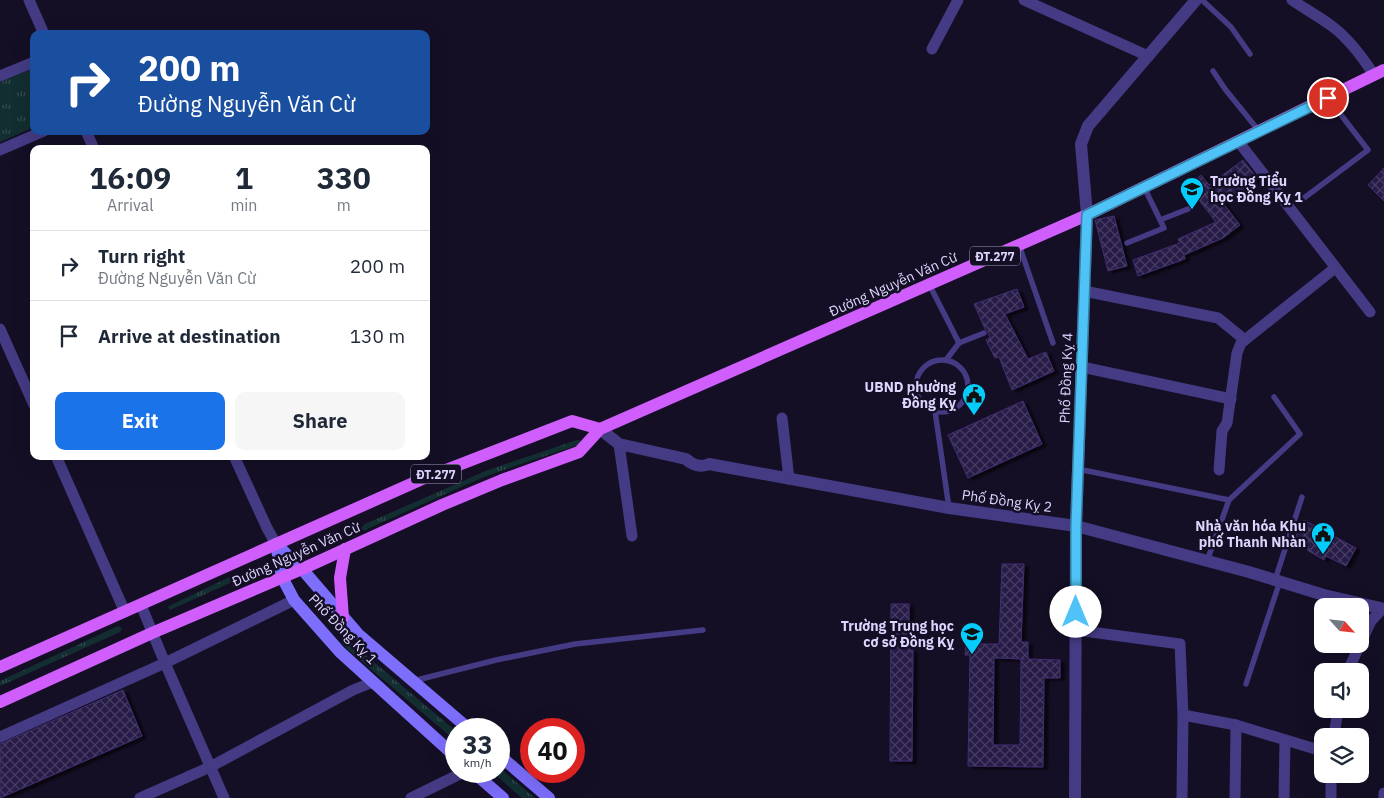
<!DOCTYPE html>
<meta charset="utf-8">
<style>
:root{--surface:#fff;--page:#f6f6f7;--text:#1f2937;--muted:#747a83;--line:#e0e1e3;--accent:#1a73e8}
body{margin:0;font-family:"IBM Plex Sans",sans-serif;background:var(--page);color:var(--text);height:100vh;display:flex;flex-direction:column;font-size:19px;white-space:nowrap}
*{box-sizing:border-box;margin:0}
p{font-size:16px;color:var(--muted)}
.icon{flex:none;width:28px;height:28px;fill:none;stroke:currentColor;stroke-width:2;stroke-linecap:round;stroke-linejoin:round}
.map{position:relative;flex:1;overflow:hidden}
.details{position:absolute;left:30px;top:145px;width:400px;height:315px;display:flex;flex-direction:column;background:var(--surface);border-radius:10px;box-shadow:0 5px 20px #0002}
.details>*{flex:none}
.top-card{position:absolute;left:30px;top:30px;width:400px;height:105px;border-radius:10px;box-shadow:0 5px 20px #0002;background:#1a4fa0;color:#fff;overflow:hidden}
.needle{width:32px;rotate:117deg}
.buttons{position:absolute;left:1314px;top:598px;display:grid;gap:10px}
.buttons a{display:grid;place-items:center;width:55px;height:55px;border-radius:10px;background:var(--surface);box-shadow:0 5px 20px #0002;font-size:25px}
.speed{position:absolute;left:445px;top:718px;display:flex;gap:10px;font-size:25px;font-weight:700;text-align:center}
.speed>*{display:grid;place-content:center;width:65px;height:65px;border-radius:50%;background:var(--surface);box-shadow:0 5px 20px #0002;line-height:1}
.speed small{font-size:12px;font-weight:400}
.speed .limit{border:8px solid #d22;background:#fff;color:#111}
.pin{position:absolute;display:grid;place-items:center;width:42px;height:42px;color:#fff;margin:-21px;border:2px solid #fff;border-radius:50%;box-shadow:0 1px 5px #0007}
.me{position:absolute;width:55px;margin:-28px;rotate:0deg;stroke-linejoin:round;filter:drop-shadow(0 0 4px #0008)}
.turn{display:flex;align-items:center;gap:18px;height:105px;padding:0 25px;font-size:22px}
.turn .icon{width:65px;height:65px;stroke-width:2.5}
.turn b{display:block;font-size:35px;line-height:42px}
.eta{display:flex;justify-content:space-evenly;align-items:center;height:85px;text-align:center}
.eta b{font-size:30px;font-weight:800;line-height:35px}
.action{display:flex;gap:10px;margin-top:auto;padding:10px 25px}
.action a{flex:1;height:58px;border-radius:10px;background:var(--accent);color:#fff;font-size:20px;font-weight:800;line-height:58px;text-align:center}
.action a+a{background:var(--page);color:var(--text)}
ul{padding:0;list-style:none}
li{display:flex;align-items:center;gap:15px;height:70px;padding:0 25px;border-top:1px solid var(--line)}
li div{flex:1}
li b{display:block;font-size:19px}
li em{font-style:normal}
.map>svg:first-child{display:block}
.grass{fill:url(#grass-tufts)}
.building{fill:url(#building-cross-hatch);stroke:#412e72;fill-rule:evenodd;filter:url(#shadow)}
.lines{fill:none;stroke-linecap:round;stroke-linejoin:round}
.service{stroke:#443b84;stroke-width:5.5}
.minor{stroke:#443b84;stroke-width:11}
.tertiary{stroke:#443b84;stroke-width:12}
.secondary{stroke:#7d6efc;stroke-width:12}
.primary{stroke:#cf5efc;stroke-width:12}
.route-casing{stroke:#337fa1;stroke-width:12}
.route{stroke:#4fc3f7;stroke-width:9}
.labels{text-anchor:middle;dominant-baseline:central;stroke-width:5;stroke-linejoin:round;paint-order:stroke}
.shield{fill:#150f26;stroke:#a19abd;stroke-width:1}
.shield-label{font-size:12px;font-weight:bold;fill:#ddd5fe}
.poi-label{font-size:14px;font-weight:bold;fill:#ddd5fe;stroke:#150f26;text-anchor:end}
.street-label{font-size:14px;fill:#ddd5fe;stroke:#150f26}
</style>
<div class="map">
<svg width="1384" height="798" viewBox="0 0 1384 798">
<defs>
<pattern id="grass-tufts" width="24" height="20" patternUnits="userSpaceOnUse" patternTransform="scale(1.25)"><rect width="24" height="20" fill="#132e30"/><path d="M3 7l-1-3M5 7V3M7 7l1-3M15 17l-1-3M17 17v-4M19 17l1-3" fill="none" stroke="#354b4f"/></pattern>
<pattern id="building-cross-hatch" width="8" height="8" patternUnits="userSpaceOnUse" patternTransform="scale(1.25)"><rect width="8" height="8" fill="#281c46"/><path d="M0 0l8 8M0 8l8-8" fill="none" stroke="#473c62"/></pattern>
<filter id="shadow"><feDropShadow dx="4.5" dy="2.5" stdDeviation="1" flood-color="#0009"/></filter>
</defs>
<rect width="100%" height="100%" fill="#150f26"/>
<!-- grass -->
<g class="grass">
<path d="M34,68V127L0,142V82Z"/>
<path d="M577,440H579L581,441L578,445L509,468L479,479L365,530H363L361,528L365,524L488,470Z"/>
<path d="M232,576L234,578L232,582L170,610L168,607L169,606Z"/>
<path d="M118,626L122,628L120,632L0,686V681Z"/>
<path d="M342,639H344L349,641L456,731V741L347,649L341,642Z"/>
<path d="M499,767L535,798H522L491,771H499Z"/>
</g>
<!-- building -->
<g class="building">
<path d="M1243,160L1258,179L1223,203L1240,225L1223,238L1184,255L1185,259L1138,276L1133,260L1180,243L1178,239L1216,222L1188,186L1201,175L1209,185Z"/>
<path d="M1384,168V201L1368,185Z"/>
<path d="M1114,216L1127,266L1108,271L1095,220Z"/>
<path d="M1017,289L1024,307L1005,314L1028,359L1046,352L1054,371L1012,390L999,357L995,358L986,340L990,338L988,332L985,329L974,304Z"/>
<path d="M1023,401L1042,444L968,478L948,435Z"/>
<path d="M1304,520L1356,548L1346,566L1326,556L1324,560L1307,550L1309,547L1294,539Z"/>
<path d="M1002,564H1024L1021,642H1028V659L1060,660V678H1044L1043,767L968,766L970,655H965L966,644H999ZM994,658L1024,659H1021L1020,745H993Z"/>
<path d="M891,604H909V650H913L912,761H890Z"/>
<path d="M123,690L142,736L0,798V744Z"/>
</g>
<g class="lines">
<!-- service -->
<g class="service">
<path d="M1202,0L1231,27L1250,54"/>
<path d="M1213,71L1225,89L1259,131"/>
<path d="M1304,198L1368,150L1328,98"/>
<path d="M1160,220L1188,209"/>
<path d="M1127,243L1164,228L1144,187"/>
<path d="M1019,245L1053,343"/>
<path d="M929,284L959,343L984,333"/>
<path d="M946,360L959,343"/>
<circle cx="942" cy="386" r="26"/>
<path d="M935,411L949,508"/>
<path d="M1078,469L1229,500"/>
<path d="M1207,561L1229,500L1300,434L1274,397"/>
<path d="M1275,580L1302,497"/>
<path d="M413,681L496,660L575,644L703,630"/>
<path d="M1246,684L1280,581"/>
</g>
<!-- minor -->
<g class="minor">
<path d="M29,0L44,34"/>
<path d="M1024,0L1148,56"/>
<path d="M1292,0C1305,9 1320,17 1333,27C1349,39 1363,58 1374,75"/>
<path d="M932,49L958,0"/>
<path d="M0,76L34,62"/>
<path d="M86,131L94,149"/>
<path d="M1238,141L1370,312"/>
<path d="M0,150L44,131"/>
<path d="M1084,291L1218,318L1245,340"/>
<path d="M0,329L34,405"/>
<path d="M1082,367L1231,399"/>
<path d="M782,418L789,479"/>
<path d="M619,444L632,536"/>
<path d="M56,456L125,612"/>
<path d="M234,456L267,528L276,544"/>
<path d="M1219,470L1222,431L1227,423L1237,353L1241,343L1335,268"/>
<path d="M141,605L165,663L224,798"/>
<path d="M1076,630L1180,644L1183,715L1182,798"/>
<path d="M1349,671L1351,664L1371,621L1382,609"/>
<path d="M1183,715L1236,725L1322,751"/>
<path d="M1334,736L1338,709"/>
<path d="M0,737L165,663L294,600"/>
<path d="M140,798L210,767L353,690L373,682"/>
<path d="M411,798L466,771"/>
<path d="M1235,798L1236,725"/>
<path d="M1284,798L1285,740"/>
<path d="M1331,798V774"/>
<path d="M1384,798V793"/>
</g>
<!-- tertiary -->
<g class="tertiary">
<path d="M600,429L619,444L686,459C692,465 701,468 709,464L949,508L1076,526L1249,572L1324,595L1384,609"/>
<path d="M1075,798L1076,526L1087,215L1081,144L1088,126L1196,0"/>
</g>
<!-- secondary -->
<g class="secondary">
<path d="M276,544L282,577L294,600L340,652L456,757"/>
<path d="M276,544L302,569L358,634L469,729"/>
<path d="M499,755L549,798"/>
<path d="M472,771L503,798"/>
</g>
<!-- primary -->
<g class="primary">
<path d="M343,618L340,578L345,549"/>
<path d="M0,667L420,480L572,421L600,429"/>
<path d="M0,702L152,633L302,569L442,505L502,480L579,452L600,429L1087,215L1384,70"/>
</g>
</g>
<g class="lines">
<!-- route casing -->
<g class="route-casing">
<path id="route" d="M1076,612V526L1087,215L1328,98"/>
</g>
<!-- route -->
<use href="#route" class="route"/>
</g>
<!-- icons -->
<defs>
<g id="school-pin" transform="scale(1.25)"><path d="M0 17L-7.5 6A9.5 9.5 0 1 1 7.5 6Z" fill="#05cdfb" stroke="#150f26"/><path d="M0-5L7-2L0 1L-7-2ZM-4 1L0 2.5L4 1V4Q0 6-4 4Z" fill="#111"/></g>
<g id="civic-pin" transform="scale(1.25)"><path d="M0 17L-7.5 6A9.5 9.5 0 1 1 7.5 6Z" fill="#05cdfb" stroke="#150f26"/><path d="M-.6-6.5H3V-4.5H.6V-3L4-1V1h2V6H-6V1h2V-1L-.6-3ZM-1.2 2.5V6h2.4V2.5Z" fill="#111"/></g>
</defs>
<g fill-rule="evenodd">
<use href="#school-pin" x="1192" y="189"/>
<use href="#civic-pin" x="974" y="395"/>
<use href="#civic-pin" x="1323" y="534"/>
<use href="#school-pin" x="972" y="634"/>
</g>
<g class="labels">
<!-- shield labels -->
<g class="shield">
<rect x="970" y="246.5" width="50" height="19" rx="4"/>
<rect x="411" y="464.5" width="50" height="19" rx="4"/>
</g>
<g class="shield-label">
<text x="995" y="256">ĐT.277</text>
<text x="436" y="474">ĐT.277</text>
</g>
<!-- poi labels -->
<g class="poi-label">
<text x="1210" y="181" text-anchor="start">Trường Tiểu<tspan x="1210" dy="16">học Đồng Kỵ 1</tspan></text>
<text x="956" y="387">UBND phường<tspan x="956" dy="16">Đồng Kỵ</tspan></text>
<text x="1306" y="526">Nhà văn hóa Khu<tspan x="1306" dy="16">phố Thanh Nhàn</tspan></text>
<text x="954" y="626">Trường Trung học<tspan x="954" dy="16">cơ sở Đồng Kỵ</tspan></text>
</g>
<!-- street labels -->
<g class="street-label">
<text transform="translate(893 284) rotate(-24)">Đường Nguyễn Văn Cừ</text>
<text transform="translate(1066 378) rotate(-88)">Phố Đồng Kỵ 4</text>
<text transform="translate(1007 501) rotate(8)">Phố Đồng Kỵ 2</text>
<text transform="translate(296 554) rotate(-24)">Đường Nguyễn Văn Cừ</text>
<text transform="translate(343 629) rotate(46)">Phố Đồng Kỵ 1</text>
</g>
</g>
</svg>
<div class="buttons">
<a><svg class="needle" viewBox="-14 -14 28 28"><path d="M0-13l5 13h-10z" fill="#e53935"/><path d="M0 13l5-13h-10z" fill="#747a83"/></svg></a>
<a><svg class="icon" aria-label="sound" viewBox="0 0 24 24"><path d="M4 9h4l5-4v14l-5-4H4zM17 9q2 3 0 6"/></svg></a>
<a><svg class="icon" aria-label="layers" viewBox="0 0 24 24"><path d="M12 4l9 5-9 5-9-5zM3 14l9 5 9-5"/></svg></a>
</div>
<div class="speed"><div>33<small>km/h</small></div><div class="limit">40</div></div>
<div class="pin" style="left:1328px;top:98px;background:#d93025"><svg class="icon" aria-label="arrive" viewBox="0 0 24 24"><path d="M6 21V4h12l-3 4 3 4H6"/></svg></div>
<svg class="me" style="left:1076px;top:612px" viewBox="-20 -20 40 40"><circle r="19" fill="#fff"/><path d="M0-13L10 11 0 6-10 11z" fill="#4fc3f7"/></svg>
<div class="top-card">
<div class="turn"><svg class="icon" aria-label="right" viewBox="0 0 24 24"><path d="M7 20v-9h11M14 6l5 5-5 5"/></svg><div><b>200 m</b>Đường Nguyễn Văn Cừ</div></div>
</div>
<section class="details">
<div class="eta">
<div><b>16:09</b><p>Arrival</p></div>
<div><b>1</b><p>min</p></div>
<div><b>330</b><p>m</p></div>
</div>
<ul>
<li><svg class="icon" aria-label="right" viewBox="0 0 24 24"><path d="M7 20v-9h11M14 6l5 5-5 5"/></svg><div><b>Turn right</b><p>Đường Nguyễn Văn Cừ</p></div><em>200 m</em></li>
<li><svg class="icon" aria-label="arrive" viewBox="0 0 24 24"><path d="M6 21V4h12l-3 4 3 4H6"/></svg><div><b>Arrive at destination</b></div><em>130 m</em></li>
</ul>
<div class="action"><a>Exit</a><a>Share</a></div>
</section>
</div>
